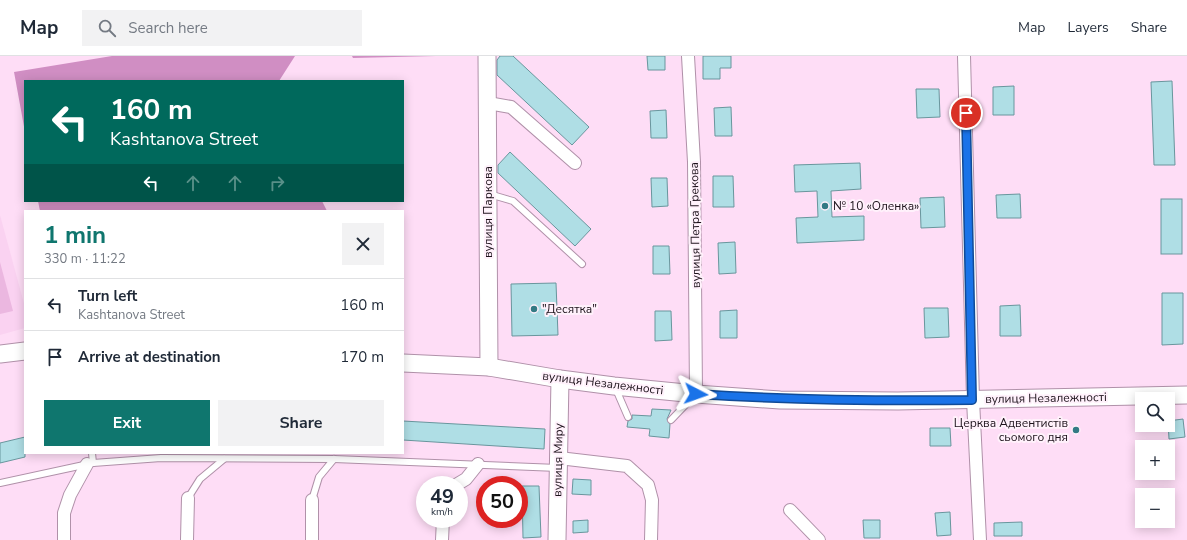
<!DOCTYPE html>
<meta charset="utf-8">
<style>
:root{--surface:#fff;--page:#f2f2f3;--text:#1f2937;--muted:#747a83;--line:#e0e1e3;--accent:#0f766e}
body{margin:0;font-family:"Nunito Sans",sans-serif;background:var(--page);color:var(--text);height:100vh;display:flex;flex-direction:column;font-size:15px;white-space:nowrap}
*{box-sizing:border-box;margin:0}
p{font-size:13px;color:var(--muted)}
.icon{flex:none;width:22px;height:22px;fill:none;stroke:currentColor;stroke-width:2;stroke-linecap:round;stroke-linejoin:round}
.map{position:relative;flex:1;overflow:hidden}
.sheet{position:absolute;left:24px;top:154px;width:380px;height:244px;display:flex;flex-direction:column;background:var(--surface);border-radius:0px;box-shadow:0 2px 10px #0003}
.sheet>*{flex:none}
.banner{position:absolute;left:24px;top:24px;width:380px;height:122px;border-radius:0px;box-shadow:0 2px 10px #0003;background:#00695c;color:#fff;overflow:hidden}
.fabs{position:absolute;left:1135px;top:336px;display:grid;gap:8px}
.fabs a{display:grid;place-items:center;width:40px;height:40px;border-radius:0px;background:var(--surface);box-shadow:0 2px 10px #0003;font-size:20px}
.speed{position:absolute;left:416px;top:420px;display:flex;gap:8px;font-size:20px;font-weight:700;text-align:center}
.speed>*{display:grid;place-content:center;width:52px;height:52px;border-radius:50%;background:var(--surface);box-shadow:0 2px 10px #0003;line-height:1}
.speed small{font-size:10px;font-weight:400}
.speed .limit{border:6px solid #d22;background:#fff;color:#111}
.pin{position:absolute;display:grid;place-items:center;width:34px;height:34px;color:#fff;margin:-17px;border:2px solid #fff;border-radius:50%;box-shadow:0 1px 4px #0007}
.me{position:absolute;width:44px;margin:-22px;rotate:94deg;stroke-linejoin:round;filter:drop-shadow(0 0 3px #0008)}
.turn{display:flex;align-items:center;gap:14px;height:84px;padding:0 20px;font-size:18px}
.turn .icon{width:52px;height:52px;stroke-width:2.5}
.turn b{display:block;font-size:28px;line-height:34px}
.lanes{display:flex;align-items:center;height:38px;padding:0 20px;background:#0003;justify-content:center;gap:20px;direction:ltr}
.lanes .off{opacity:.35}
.round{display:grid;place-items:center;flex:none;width:42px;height:42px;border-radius:0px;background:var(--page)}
.headline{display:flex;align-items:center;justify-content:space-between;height:68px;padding:0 20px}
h1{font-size:24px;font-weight:700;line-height:30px;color:var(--accent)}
.button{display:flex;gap:8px;margin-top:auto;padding:8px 20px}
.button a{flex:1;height:46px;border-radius:0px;background:var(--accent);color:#fff;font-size:16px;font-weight:700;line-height:46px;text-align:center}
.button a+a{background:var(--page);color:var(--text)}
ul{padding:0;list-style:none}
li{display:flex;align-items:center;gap:12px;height:52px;padding:0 20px;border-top:1px solid var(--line)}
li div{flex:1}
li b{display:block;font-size:15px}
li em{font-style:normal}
header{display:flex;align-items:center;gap:24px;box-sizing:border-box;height:56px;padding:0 20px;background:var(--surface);border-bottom:1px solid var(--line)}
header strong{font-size:19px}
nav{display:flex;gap:22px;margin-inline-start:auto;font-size:14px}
.search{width:280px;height:36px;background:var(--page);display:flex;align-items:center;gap:10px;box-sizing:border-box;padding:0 14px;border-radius:0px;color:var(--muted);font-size:15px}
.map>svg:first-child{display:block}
.built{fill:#fad2f1}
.green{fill:#ebb7e0}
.forest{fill:#d08ec3}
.building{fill:#afdee5;stroke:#69969d}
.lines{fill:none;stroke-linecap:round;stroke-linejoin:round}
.lane-casing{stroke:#b091a9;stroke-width:8}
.street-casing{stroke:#b091a9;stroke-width:14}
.secondary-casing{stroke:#b091a9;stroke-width:19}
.lane{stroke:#fff;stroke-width:6}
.street{stroke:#fff;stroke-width:12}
.secondary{stroke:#fff;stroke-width:17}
.route-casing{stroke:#114b97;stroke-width:10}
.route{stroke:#1a73e8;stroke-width:7}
.poi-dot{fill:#337a84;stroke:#fff1fb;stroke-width:1.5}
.labels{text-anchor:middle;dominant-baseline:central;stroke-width:4;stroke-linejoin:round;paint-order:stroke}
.poi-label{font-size:12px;fill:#1d121b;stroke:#fff1fb;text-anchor:start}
.street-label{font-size:12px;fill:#1d121b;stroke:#fff1fb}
</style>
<header>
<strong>Map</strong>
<div class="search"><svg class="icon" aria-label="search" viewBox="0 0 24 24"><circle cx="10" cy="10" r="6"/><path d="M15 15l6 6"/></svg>Search here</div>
<nav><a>Map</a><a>Layers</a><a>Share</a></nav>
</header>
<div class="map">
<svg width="1187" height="484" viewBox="0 0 1187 484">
<rect width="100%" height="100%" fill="#feddf6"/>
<!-- built -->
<path class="built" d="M0,159L25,251V272L0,279Z"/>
<!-- green -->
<path class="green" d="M0,206L13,255L0,258Z"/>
<!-- forest -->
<g class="forest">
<path d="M112,0H295L279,25H25V76L14,16Z"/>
<path d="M352,0H436L353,2Z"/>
<path d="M38,145H322L327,155H40Z"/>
</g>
<!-- building -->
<g class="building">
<path d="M500,0H513L589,71L572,89L497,19V4Z"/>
<path d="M647,0H665V14H648Z"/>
<path d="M703,0H731V12H720V23H703Z"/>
<path d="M1172,25L1175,109H1154L1151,26Z"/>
<path d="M1014,30V59H993V31Z"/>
<path d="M916,33H939L940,61L917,62Z"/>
<path d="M731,51L732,80H715L714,52Z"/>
<path d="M666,54L667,82H651L650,55Z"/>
<path d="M510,96L591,173L575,190L498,117V109Z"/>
<path d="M860,107L861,133L831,135L832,161L864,160V184L797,187L796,162L818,161L817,135L795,136L794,109Z"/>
<path d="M713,120H733L734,151H713Z"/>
<path d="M651,122H667L668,150L652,151Z"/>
<path d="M1020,138L1021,162H997L996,139Z"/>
<path d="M944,141L945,171L921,172L920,142Z"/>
<rect x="1161" y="143" width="21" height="55"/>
<path d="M735,186L736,217L719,218L718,187Z"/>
<path d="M653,190H669L670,218H653Z"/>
<path d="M556,227L558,279L512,280L511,228Z"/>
<path d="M1162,237H1183V288L1162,289Z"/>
<path d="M1020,249L1021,280H1000V250Z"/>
<path d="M924,252H948L949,281L925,282Z"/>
<path d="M737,254V282H720V255Z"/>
<path d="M655,255H671L672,284L655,285Z"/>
<path d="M652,353L671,354L667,363L670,368L669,382L649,380L650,373L627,371L628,365L632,363V359L651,360Z"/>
<path d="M1183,363L1185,381L1169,383L1168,365Z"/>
<path d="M403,365L545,373L544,393L403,384Z"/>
<path d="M930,372H950L951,390H930Z"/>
<path d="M25,381V401L0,407V387Z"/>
<path d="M573,423L591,424V439L572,438Z"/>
<path d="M522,430H539L541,481L523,482Z"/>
<path d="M950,456L951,479L937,480L935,457Z"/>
<path d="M588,464V476L573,477V465Z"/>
<path d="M863,464H880V482H864Z"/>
<path d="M1022,466V480H994V467Z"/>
</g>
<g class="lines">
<!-- lane casing -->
<g class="lane-casing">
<g id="lane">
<path d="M489,138L513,145L582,208"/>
<path d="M615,331L628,361"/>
<path d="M671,364L693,341"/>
<path d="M92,397L93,407"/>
<path d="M0,427L93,407L161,402L334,403L558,412"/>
<path d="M188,442L200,423L224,403"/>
<path d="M312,444L319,421L334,403"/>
</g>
</g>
<!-- street casing -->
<g class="street-casing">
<g id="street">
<path d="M688,0L694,106L696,338"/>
<path d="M964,0L973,344L980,484"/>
<path d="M488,47L511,51L575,107"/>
<path d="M559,402L627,410L648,429L652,444L651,484"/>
<path d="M456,429L466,423L478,408"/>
<path d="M790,454L819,484"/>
<path d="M64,484V457L70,439L87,408"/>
<path d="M187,484L188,442"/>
<path d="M312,484V444"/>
<path d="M442,484L443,463"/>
</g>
</g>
<!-- secondary casing -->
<g class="secondary-casing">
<g id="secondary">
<path d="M487,0L489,311"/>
<path d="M0,298L25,295"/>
<path d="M403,307L489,311L560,323L614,330L696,338L780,344L898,345L1187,339"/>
<path d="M557,484L560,323"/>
</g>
</g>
<!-- lane -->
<use href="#lane" class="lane"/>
<!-- street -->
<use href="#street" class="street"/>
<!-- secondary -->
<use href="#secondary" class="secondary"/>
</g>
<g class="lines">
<!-- route casing -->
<g class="route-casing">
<path id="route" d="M696,338C789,344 880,345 972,344L966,57"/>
</g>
<!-- route -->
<use href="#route" class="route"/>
</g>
<!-- markers -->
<g class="poi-dot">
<circle cx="825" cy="150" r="4"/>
<circle cx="534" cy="253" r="4"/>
<circle cx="1076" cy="374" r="4"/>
</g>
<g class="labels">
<!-- poi labels -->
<g class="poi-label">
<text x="833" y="150">№ 10 «Оленка»</text>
<text x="542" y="253">"Десятка"</text>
<text x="1068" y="367" text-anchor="end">Церква Адвентистів<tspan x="1068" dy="14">сьомого дня</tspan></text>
</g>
<!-- street labels -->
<g class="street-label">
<text transform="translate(488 156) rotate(-90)">вулиця Паркова</text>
<text transform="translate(695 169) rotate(-91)">вулиця Петра Грекова</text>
<text transform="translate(603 327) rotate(7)">вулиця Незалежності</text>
<text transform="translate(1046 342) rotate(-1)">вулиця Незалежності</text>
<text transform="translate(558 404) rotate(-89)">вулиця Миру</text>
</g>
</g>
</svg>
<div class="fabs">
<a><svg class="icon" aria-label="search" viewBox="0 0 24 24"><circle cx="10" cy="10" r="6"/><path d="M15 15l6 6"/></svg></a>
<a>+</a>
<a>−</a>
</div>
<div class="speed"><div>49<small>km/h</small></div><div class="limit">50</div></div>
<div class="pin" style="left:966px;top:57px;background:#d93025"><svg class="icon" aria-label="arrive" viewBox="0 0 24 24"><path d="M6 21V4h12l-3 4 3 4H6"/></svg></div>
<svg class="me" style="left:696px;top:338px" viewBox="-20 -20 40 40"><path d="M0-17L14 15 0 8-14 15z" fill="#1a73e8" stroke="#fff" stroke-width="4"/></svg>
<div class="banner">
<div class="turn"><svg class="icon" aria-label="left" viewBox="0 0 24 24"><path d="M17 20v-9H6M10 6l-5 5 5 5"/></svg><div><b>160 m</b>Kashtanova Street</div></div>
<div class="lanes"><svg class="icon" aria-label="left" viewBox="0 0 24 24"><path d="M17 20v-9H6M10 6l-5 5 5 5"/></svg><svg class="icon off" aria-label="ahead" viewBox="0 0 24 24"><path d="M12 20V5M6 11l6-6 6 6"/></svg><svg class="icon off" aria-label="ahead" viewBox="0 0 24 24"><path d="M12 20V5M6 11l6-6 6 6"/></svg><svg class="icon off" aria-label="right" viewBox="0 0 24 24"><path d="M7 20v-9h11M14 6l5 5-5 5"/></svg></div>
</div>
<section class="sheet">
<div class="headline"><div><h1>1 min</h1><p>330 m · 11:22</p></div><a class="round"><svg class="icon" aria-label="close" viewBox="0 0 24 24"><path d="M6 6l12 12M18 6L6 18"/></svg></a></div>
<ul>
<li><svg class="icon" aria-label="left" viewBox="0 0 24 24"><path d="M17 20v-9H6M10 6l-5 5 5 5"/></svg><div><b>Turn left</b><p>Kashtanova Street</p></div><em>160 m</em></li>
<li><svg class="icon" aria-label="arrive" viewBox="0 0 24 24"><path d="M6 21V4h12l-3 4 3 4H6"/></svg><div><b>Arrive at destination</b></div><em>170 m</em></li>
</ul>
<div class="button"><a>Exit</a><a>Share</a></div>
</section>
</div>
